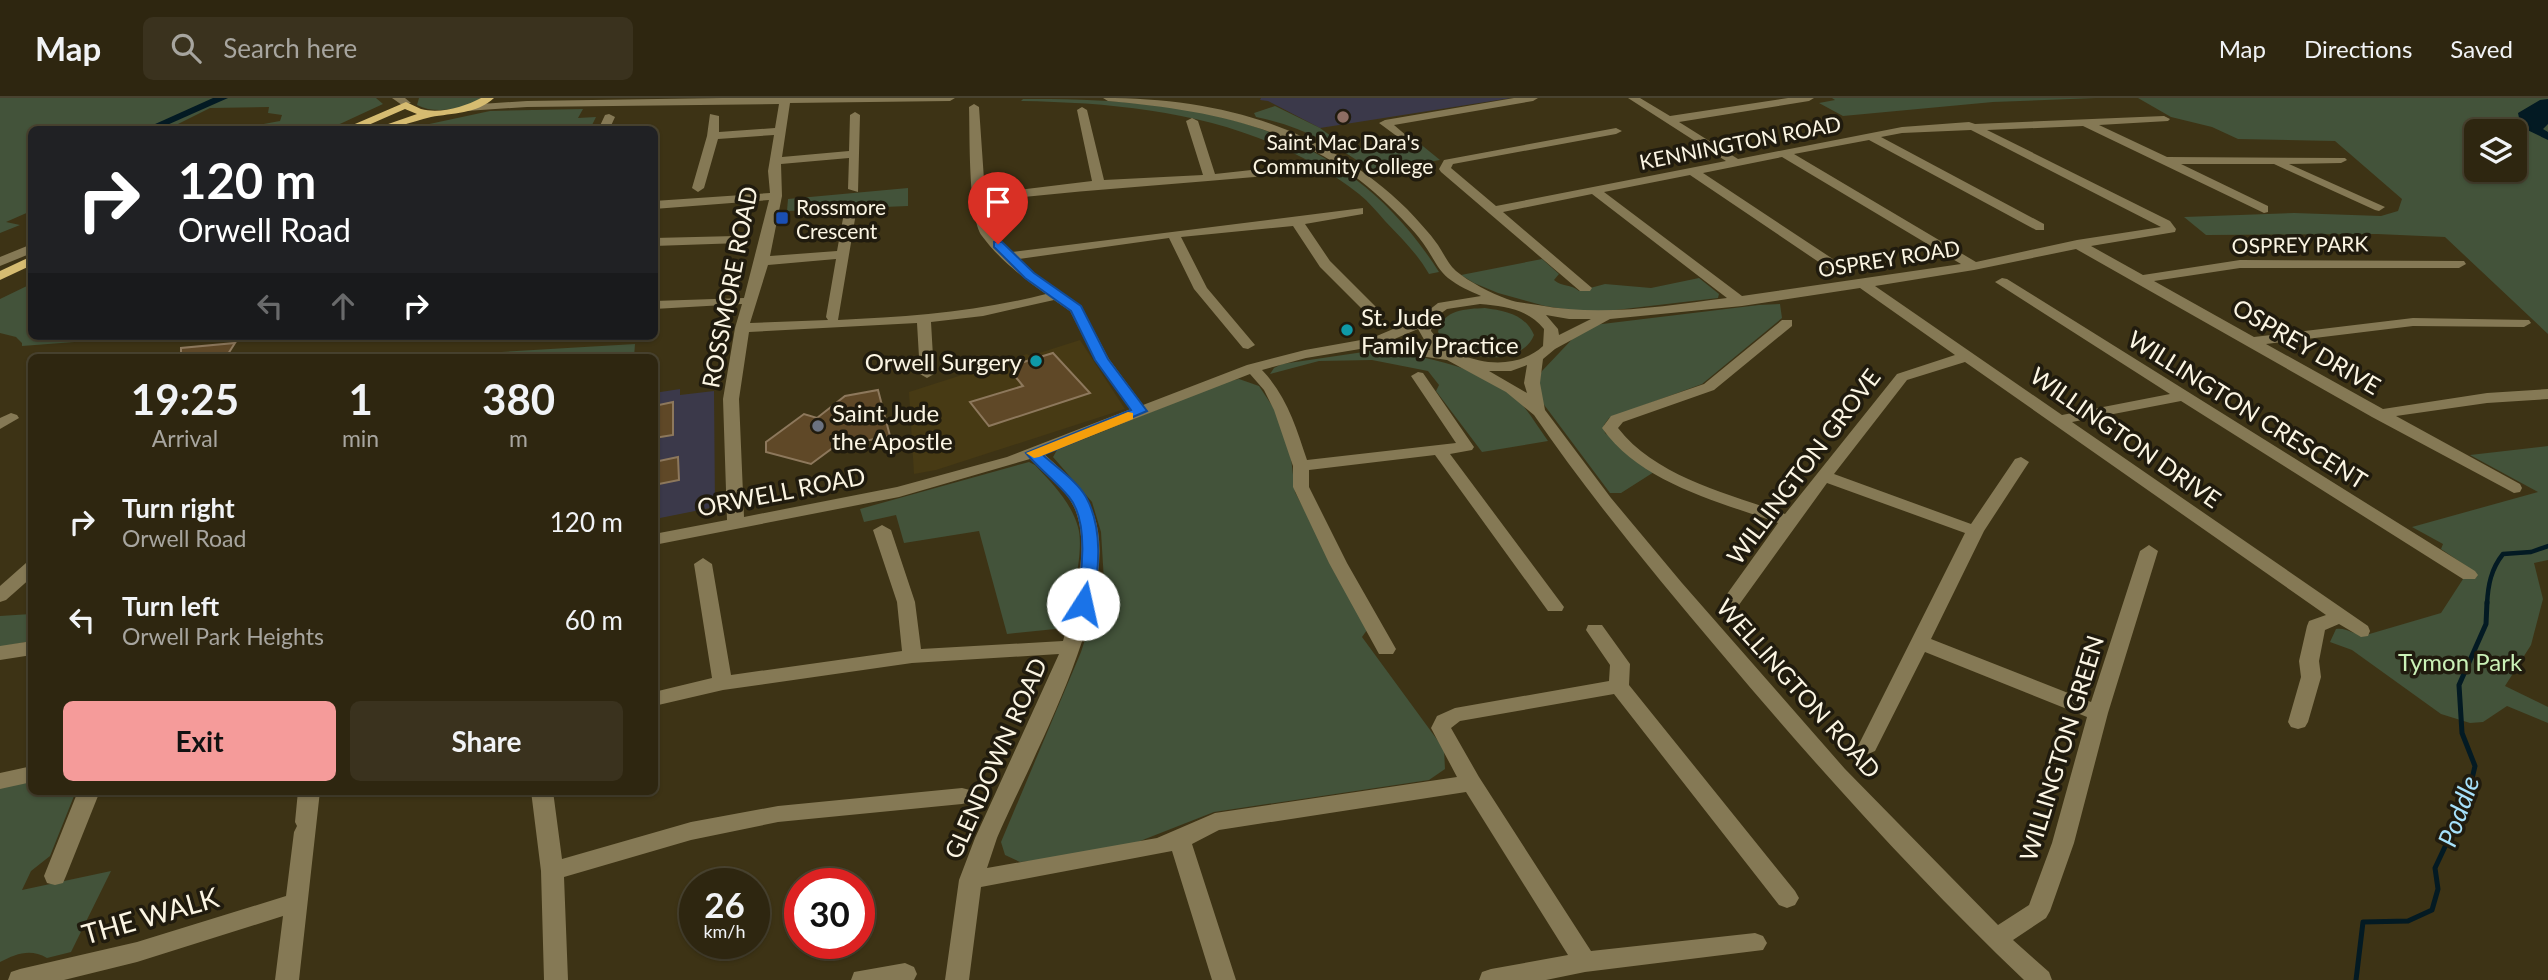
<!DOCTYPE html>
<style>
:root{--surface:#2e2610;--page:#3a321e;--text:#f1f3f6;--muted:#a7a59f;--line:#494330;--accent:#f59b9a}
body{margin:0;font-family:Lato,sans-serif;background:var(--page);color:var(--text);height:100vh;display:flex;flex-direction:column;font-size:26px;white-space:nowrap}
*{box-sizing:border-box;margin:0}
p{font-size:23px;color:var(--muted)}
.icon{flex:none;width:38px;height:38px;fill:none;stroke:currentColor;stroke-width:2;stroke-linecap:round;stroke-linejoin:round}
.map{position:relative;flex:1;overflow:hidden}
.details{position:absolute;left:28px;top:256px;width:630px;height:441px;display:flex;flex-direction:column;background:var(--surface);border-radius:10px;box-shadow:0 2px 5px #0004,0 0 0 2px var(--line)}
.details>*{flex:none}
.top-card{position:absolute;left:28px;top:28px;width:630px;height:214px;border-radius:10px;box-shadow:0 2px 5px #0004,0 0 0 2px var(--line);background:#202124;color:#fff;overflow:hidden}
.buttons{position:absolute;left:2464px;top:21px;display:grid;gap:14px}
.buttons a{display:grid;place-items:center;width:63px;height:63px;border-radius:10px;background:var(--surface);box-shadow:0 2px 5px #0004,0 0 0 2px var(--line);font-size:35px}
.speed{position:absolute;left:679px;top:770px;display:flex;gap:14px;font-size:35px;font-weight:700;text-align:center}
.speed>*{display:grid;place-content:center;width:91px;height:91px;border-radius:50%;background:var(--surface);box-shadow:0 2px 5px #0004,0 0 0 2px var(--line);line-height:1}
.speed small{font-size:18px;font-weight:400}
.speed .limit{border:10px solid #d22;background:#fff;color:#111}
.pin{position:absolute;display:grid;place-items:center;width:60px;height:60px;color:#fff;margin:-72px -30px;border-radius:50% 50% 50% 0;rotate:-45deg;box-shadow:0 0 7px #0007}
.pin .icon{rotate:45deg}
.me{position:absolute;width:77px;margin:-38px;rotate:10deg;stroke-linejoin:round;filter:drop-shadow(0 0 5px #0008)}
.turn{display:flex;align-items:center;gap:24px;height:147px;padding:0 35px;font-size:32px}
.turn .icon{width:91px;height:91px;stroke-width:2.5}
.turn b{display:block;font-size:49px;line-height:60px}
.lanes{display:flex;align-items:center;height:66px;padding:0 35px;background:#0003;justify-content:center;gap:35px;direction:ltr}
.lanes .off{opacity:.35}
.eta{display:flex;justify-content:space-evenly;align-items:center;height:119px;text-align:center}
.eta b{font-size:42px;font-weight:700;line-height:49px}
.action{display:flex;gap:14px;margin-top:auto;padding:14px 35px}
.action a{flex:1;height:80px;border-radius:10px;background:var(--accent);color:#111;font-size:28px;font-weight:700;line-height:80px;text-align:center}
.action a+a{background:var(--page);color:var(--text)}
ul{padding:0;list-style:none}
li{display:flex;align-items:center;gap:21px;height:98px;padding:0 35px}
li div{flex:1}
li b{display:block;font-size:26px}
li em{font-style:normal}
header{display:flex;align-items:center;gap:42px;box-sizing:border-box;height:98px;padding:0 35px;background:var(--surface);border-bottom:2px solid var(--line)}
header strong{font-size:33px}
nav{display:flex;gap:38px;margin-inline-start:auto;font-size:24px}
.search{width:490px;height:63px;background:var(--page);display:flex;align-items:center;gap:18px;box-sizing:border-box;padding:0 24px;border-radius:10px;color:var(--muted);font-size:26px}
.map>svg:first-child{display:block}
.built{fill:#473a14}
.education{fill:#3b394a}
.green{fill:#43533a;fill-rule:evenodd}
.water{fill:#031a23}
.lines{fill:none;stroke-linecap:round;stroke-linejoin:round}
.stream-far1{stroke:#031a23;stroke-width:4.5}
.stream{stroke:#031a23;stroke-width:5}
.building{fill:#5f4827;stroke:#8d785c;stroke-width:2}
.minor{fill:#857955;fill-rule:evenodd}
.major{fill:#d6bc71;fill-rule:evenodd}
.route{fill:#1a73e8;stroke:#114b97;stroke-width:2}
.slow{fill:#f59e0b}
.education-dot{fill:#8d6e63;stroke:#201b0e;stroke-width:2.5}
.transit-dot{fill:#1a4fb4;stroke:#201b0e;stroke-width:2.5}
.culture-dot{fill:#0f9aa8;stroke:#201b0e;stroke-width:2.5}
.worship-dot{fill:#6b7280;stroke:#201b0e;stroke-width:2.5}
.labels{text-anchor:middle;dominant-baseline:central;stroke-width:7;stroke-linejoin:round;paint-order:stroke}
.far-poi-label{font-size:21px;fill:#fbf5e3;stroke:#201b0e}
.far-street-label{font-size:21px;fill:#fbf5e3;stroke:#201b0e}
.street-label{font-size:24px;fill:#fbf5e3;stroke:#201b0e}
.poi-label{font-size:24px;fill:#fbf5e3;stroke:#201b0e;text-anchor:start}
.park-label{font-size:24px;fill:#caf1b7;stroke:#201b0e}
.water-label{font-size:26px;font-style:italic;fill:#a6e1fb;stroke:#201b0e}
.near-street-label{font-size:28px;fill:#fbf5e3;stroke:#201b0e}
</style>
<header>
<strong>Map</strong>
<div class="search"><svg class="icon" aria-label="search" viewBox="0 0 24 24"><circle cx="10" cy="10" r="6"/><path d="M15 15l6 6"/></svg>Search here</div>
<nav><a>Map</a><a>Directions</a><a>Saved</a></nav>
</header>
<div class="map">
<svg width="2548" height="882" viewBox="0 0 2548 882">
<rect width="100%" height="100%" fill="#3d3315"/>
<!-- built -->
<path class="built" d="M1080,242L1125,311L936,372L914,376L909,294L1027,256L1030,258Z"/>
<!-- education -->
<g class="education">
<path d="M1261,0H1511L1320,30L1268,3L1260,2Z"/>
<path d="M680,291V297L714,293L715,409L655,421L654,295Z"/>
</g>
<!-- green -->
<g class="green">
<path d="M0,0H376L383,6L329,31L32,32L31,113L6,124L20,127L0,135ZM269,9L268,15L282,17L280,23L252,28L176,27L210,10Z"/>
<path d="M419,0H481C464,11 436,17 417,7Z"/>
<path d="M1832,0H2096L1993,4L1843,18L1819,5L1835,2Z"/>
<path d="M2138,0H2548V236L2445,139L2377,136L2206,137L2184,119L2294,115L2381,118L2398,113L2402,101L2335,43L2238,41L2212,29L2171,19ZM2476,33H2515V72H2476Z"/>
<path d="M1023,1C1192,0 1342,21 1439,174L1429,176C1417,155 1402,141 1385,123C1377,114 1369,104 1359,96C1262,20 1141,5 1021,3Z"/>
<path d="M1275,8L1320,30L1350,52L1413,40L1440,62L1374,74C1337,47 1301,28 1256,19L1254,15Z"/>
<path d="M583,11L578,20L596,19L590,31H406L490,13Z"/>
<path d="M908,90V108L787,113L788,101Z"/>
<path d="M1542,161L1559,176L1554,182C1562,189 1571,186 1579,193L1605,186L1651,190L1699,180L1719,196L1718,200L1590,215L1545,208L1498,195L1474,185L1461,177Z"/>
<path d="M31,186L32,238H153L22,248V245L16,239L0,235V201Z"/>
<path d="M1780,206L1782,220L1702,286L1609,320L1604,327L1605,335L1654,374L1621,395H1610L1539,300V279L1542,273L1578,235L1594,227L1759,207Z"/>
<path d="M1485,210C1505,213 1525,216 1534,237C1520,272 1454,262 1438,234C1443,211 1466,211 1485,210Z"/>
<path d="M635,246L634,259H448L449,257Z"/>
<path d="M1377,252C1409,254 1482,271 1507,291C1524,305 1535,325 1548,343L1482,354L1436,293L1439,287L1428,273L1372,262L1319,263L1270,276L1274,270L1282,266Z"/>
<path d="M1239,281L1259,288L1277,315L1290,351L1295,394L1367,532L1362,539L1444,651L1445,671L1429,682L1214,714L1135,745L1062,760L1020,764L1005,757L1001,744L1081,554L1104,483L1101,434L1092,404L1053,359L1057,352L1225,284Z"/>
<path d="M2548,348V462L2534,465L2543,501L2531,547L2505,588L2548,609V625L2507,608L2483,624L2470,625L2441,616L2352,552L2330,544L2336,531C2347,529 2355,538 2366,537L2441,515L2465,478L2475,474L2441,451L2443,446L2412,429L2538,394L2470,357Z"/>
<path d="M1029,364L1035,367C1052,385 1071,404 1078,429C1085,452 1071,506 1065,530L1007,536L979,433L904,445L896,417L864,424L860,411Z"/>
<path d="M31,516V543L0,549V518Z"/>
<path d="M31,680L32,693H76L50,758L31,773L22,792L111,773L71,854L47,860C30,850 16,856 0,864V687Z"/>
</g>
<!-- water -->
<g class="water">
<path d="M213,0H228L158,31H144Z"/>
<path d="M2548,1V26L2543,31L2548,34V42L2521,29L2518,15L2540,2Z"/>
</g>
<g class="lines">
<!-- stream-far1 -->
<path class="stream-far1" d="M2487,506C2488,487 2491,471 2503,456L2531,454L2548,448"/>
<!-- stream -->
<path class="stream" d="M2356,882L2363,824L2408,823L2432,812L2438,791L2435,770L2467,702L2475,668L2462,635L2459,587L2486,526L2487,504"/>
</g>
<!-- building -->
<g class="building">
<path d="M235,245L226,259H181V250Z"/>
<path d="M1053,255L1090,295L989,328L970,304L1023,288L1014,277L1016,276L1013,273L1018,272L1014,267Z"/>
<path d="M878,292L890,338L834,349L811,366L766,354V344L804,316L817,320L845,298Z"/>
<path d="M673,304V337L654,340V308Z"/>
<path d="M678,359L679,382L654,387V364Z"/>
</g>
<g class="lines">
<!-- minor -->
<g class="minor">
<path d="M392,0H405L411,5L402,7Z"/>
<path d="M722,0H955L950,3L790,5L782,59L849,53L850,17L855,14L860,17L858,94L848,91L849,60L781,66L782,98L770,158L837,153L844,115L846,112H854L856,115L838,222C908,219 977,214 1046,196C1023,180 998,160 982,138C968,119 970,36 969,9L974,6L979,9L985,96L1092,83L1077,12L1082,9L1087,12L1104,82L1203,77L1186,23L1192,20L1198,23L1215,76L1298,67L1304,71L1298,75C1194,85 1090,91 986,103L992,134L1012,154L1363,110V116L1305,126L1330,163L1383,216L1385,219L1378,223L1373,222L1320,169L1293,128L1181,139L1207,190L1255,247L1248,251L1243,250L1194,191L1169,140L1019,161L1034,175L1081,208L1109,261L1143,307L1247,267L1305,252L1372,240L1419,220L1438,205L1481,198C1470,193 1458,188 1448,180C1437,171 1432,157 1423,145C1413,131 1400,119 1387,106C1311,31 1211,12 1108,3L1103,0C1219,0 1322,28 1407,111C1418,123 1429,134 1438,147C1444,156 1448,166 1456,173C1469,184 1491,195 1507,201C1516,205 1528,205 1538,207C1602,219 1664,208 1727,200L1592,96L1503,114L1592,190L1590,193H1580L1441,74L1439,71L1444,62L1616,30L1622,33L1616,36L1453,66L1451,70L1496,108L1726,63L1628,0H1640L1670,18L1788,0H1814L1809,3L1679,24L1738,61L1902,29L1969,24L1975,26L2164,18L2170,21L2168,23L2099,27L2167,59L2345,60L2347,62L2341,65L2289,66L2385,109L2379,113L2375,112L2274,66H2181L2268,108V114L2264,115L2083,28L1987,32L2170,123L2176,131L2175,134L2091,148L2143,177L2240,162L2464,163L2466,166L2459,170H2240L2154,183L2254,239L2413,220L2529,222L2531,225L2524,229L2413,228L2266,246L2383,311L2487,295L2548,291V301L2487,305L2396,318L2520,386L2522,390L2520,394L2514,395L2372,319L2076,151L1974,172L1875,188L2062,317L2170,296L1995,184L2002,180L2007,181L2475,473L2478,477L2475,481H2463L2181,303L2072,324L2368,528L2370,533L2368,538L2361,539L2339,526L2325,532L2319,563L2321,579L2308,624L2305,629L2298,631L2291,629L2288,624L2301,579L2299,563L2307,528L2309,523L2326,517L1965,264L1907,282L1834,376L1971,426L2015,361L2021,359L2029,364L1984,433L1931,541L2091,604L2140,453L2149,447L2158,453L2108,615L2074,745L2050,813L2046,820L2013,842L2049,874L2052,882H2024C1916,779 1817,669 1721,555C1656,478 1591,400 1534,317L1506,294L1447,262L1366,250L1306,260L1262,272C1287,298 1296,329 1307,362L1456,345L1411,278L1418,274L1423,275L1474,349L1472,352L1450,356L1564,509L1562,513H1548L1435,357L1309,372V389L1347,465L1396,551L1393,556H1379L1329,465L1293,389V368L1274,312L1264,292L1250,276L1044,356C1063,373 1085,391 1094,417C1123,499 1030,663 997,740L987,770L1157,740L1215,715L1457,679L1431,630L1437,618L1455,610L1609,583L1610,567L1586,532L1588,527H1602L1630,566L1629,587L1795,793L1799,800L1795,807L1787,810L1779,807L1614,596L1460,623L1451,630L1479,679L1591,853L1755,835L1763,838L1767,845L1763,852L1585,874L1546,882H1479L1482,874L1491,871L1568,857L1466,694L1219,732L1192,746L1236,882H1212L1172,753L981,789L969,882H945L959,782L975,740L1059,556L912,565L723,592L654,608V594L712,580L694,466L703,460L712,466L731,577L902,553L897,504L873,432L882,427L891,432L915,504L921,551L1063,543C1075,506 1091,446 1074,409C1065,390 1046,375 1030,361L899,399L654,447V436L727,422L723,301L735,230L742,206L654,211V203L744,200L769,102L654,111V103L770,95L768,73L774,37L718,41L704,90L698,94L692,90L707,38L710,16L719,18V34L775,30L779,6L527,9L466,13L461,10L466,7L527,3ZM1971,32L2161,129L2077,142L1976,164L1794,56L1869,42L2036,132H2044V126L1881,39L1902,35ZM1782,59L1961,166L1742,198L1604,94L1690,77L1832,173H1842V167L1703,75ZM836,161L826,219L828,222L750,225L768,167ZM1860,190L1955,257L1897,276L1785,416C1729,396 1656,379 1618,330L1623,324L1714,292L1792,228V222H1782L1704,286L1611,318L1602,330C1641,385 1717,403 1778,425L1722,503L1720,507L1722,511H1736L1827,385L1965,435L1858,648L1861,653L1868,656L1875,653L1925,554L2087,619L2052,745L2029,807L1998,827L1845,671L1682,485L1611,400L1545,312L1540,285L1543,261L1555,251L1610,221L1742,208ZM1054,202L1070,213L1095,262L1131,311L1007,359L897,389L744,419L739,301L749,234L917,225L920,276L927,280L934,276L931,224L983,218ZM1480,206C1504,208 1528,211 1544,231L1543,248C1512,277 1455,265 1431,233L1433,221L1447,211ZM1546,217L1569,221H1591L1559,237L1558,231ZM1418,231L1430,252L1385,245ZM1527,267L1524,285L1527,295L1489,273H1511Z"/>
<path d="M1514,0H1538L1533,3L1394,27L1408,39L1402,42L1379,25L1385,22Z"/>
<path d="M609,16L615,19L609,32H598L605,17Z"/>
<path d="M736,138L741,139V145L654,148V140Z"/>
<path d="M32,146V155L0,168V159Z"/>
<path d="M11,315L17,317L19,320L0,331V320Z"/>
<path d="M32,463V479L6,502L0,504V488L26,465Z"/>
<path d="M32,543V557L0,562V548Z"/>
<path d="M32,668V684L0,691V675Z"/>
<path d="M962,690L970,692L973,698L970,704L962,706L778,724L691,742L564,779L568,882H544L541,773L531,693H553L562,761L691,724L778,708Z"/>
<path d="M78,693H100L66,778L63,785L55,787L47,785L44,778Z"/>
<path d="M298,693H320L299,882H275L283,818L137,864L64,882H8L11,874L20,871L137,844L286,798L294,734L297,728L295,724Z"/>
<path d="M905,865L914,869L917,876L914,882H851L854,874Z"/>
</g>
<!-- major -->
<g class="major">
<path d="M481,0H494C477,16 452,15 431,19C410,24 393,32 371,32L417,16L405,11L357,32H341L406,4C411,6 416,9 421,11C440,16 464,9 481,0Z"/>
<path d="M32,158V167L0,182V173Z"/>
</g>
</g>
<!-- route -->
<path class="route" d="M994,144H1002L1034,175L1081,208L1108,261L1147,313L1043,357C1056,369 1077,383 1086,399C1103,430 1100,473 1091,506L1083,512L1074,506C1083,479 1089,423 1069,399C1056,383 1039,371 1026,355L1131,312L1095,262L1071,213L1025,180L994,149Z"/>
<!-- slow -->
<path class="slow" d="M1128,314L1133,315V321L1039,359L1034,360L1026,355Z"/>
<!-- markers -->
<circle class="education-dot" cx="1343" cy="19" r="7"/>
<rect class="transit-dot" x="775" y="113" width="14" height="14" rx="3.5"/>
<g class="culture-dot">
<circle cx="1347" cy="232" r="7"/>
<circle cx="1036" cy="263" r="7"/>
</g>
<circle class="worship-dot" cx="818" cy="328" r="7"/>
<g class="labels">
<!-- far-poi labels -->
<g class="far-poi-label">
<text x="1343" y="43">Saint Mac Dara's<tspan x="1343" dy="24">Community College</tspan></text>
<text x="796" y="108" text-anchor="start">Rossmore<tspan x="796" dy="24">Crescent</tspan></text>
</g>
<!-- far-street labels -->
<g class="far-street-label">
<text transform="translate(1740 44) rotate(-11)">KENNINGTON ROAD</text>
<text transform="translate(2300 146) rotate(-1)">OSPREY PARK</text>
<text transform="translate(1889 160) rotate(-9)">OSPREY ROAD</text>
</g>
<!-- street labels -->
<g class="street-label">
<text transform="translate(729 189) rotate(-79)">ROSSMORE ROAD</text>
<text transform="translate(2307 248) rotate(30)">OSPREY DRIVE</text>
<text transform="translate(2248 311) rotate(32)">WILLINGTON CRESCENT</text>
<text transform="translate(2126 339) rotate(35)">WILLINGTON DRIVE</text>
<text transform="translate(1803 368) rotate(-53)">WILLINGTON GROVE</text>
<text transform="translate(781 393) rotate(-11)">ORWELL ROAD</text>
<text transform="translate(1799 590) rotate(48)">WELLINGTON ROAD</text>
<text transform="translate(2061 650) rotate(-73)">WILLINGTON GREEN</text>
<text transform="translate(995 660) rotate(-66)">GLENDOWN ROAD</text>
</g>
<!-- poi labels -->
<g class="poi-label">
<text x="1361" y="218">St. Jude<tspan x="1361" dy="28">Family Practice</tspan></text>
<text x="1022" y="263" text-anchor="end">Orwell Surgery</text>
<text x="832" y="314">Saint Jude<tspan x="832" dy="28">the Apostle</tspan></text>
</g>
<!-- park labels -->
<g class="park-label">
<text x="2460" y="563">Tymon Park</text>
</g>
<!-- water labels -->
<g class="water-label">
<text transform="translate(2458 713) rotate(-70)">Poddle</text>
</g>
<!-- near-street labels -->
<g class="near-street-label">
<text transform="translate(150 817) rotate(-16)">THE WALK</text>
</g>
</g>
</svg>
<div class="buttons">
<a><svg class="icon" aria-label="layers" viewBox="0 0 24 24"><path d="M12 4l9 5-9 5-9-5zM3 14l9 5 9-5"/></svg></a>
</div>
<div class="speed"><div>26<small>km/h</small></div><div class="limit">30</div></div>
<div class="pin" style="left:998px;top:146px;background:#d93025"><svg class="icon" aria-label="arrive" viewBox="0 0 24 24"><path d="M6 21V4h12l-3 4 3 4H6"/></svg></div>
<svg class="me" style="left:1083px;top:506px" viewBox="-20 -20 40 40"><circle r="19" fill="#fff"/><path d="M0-13L10 11 0 6-10 11z" fill="#1a73e8"/></svg>
<div class="top-card">
<div class="turn"><svg class="icon" aria-label="right" viewBox="0 0 24 24"><path d="M7 20v-9h11M14 6l5 5-5 5"/></svg><div><b>120 m</b>Orwell Road</div></div>
<div class="lanes"><svg class="icon off" aria-label="left" viewBox="0 0 24 24"><path d="M17 20v-9H6M10 6l-5 5 5 5"/></svg><svg class="icon off" aria-label="ahead" viewBox="0 0 24 24"><path d="M12 20V5M6 11l6-6 6 6"/></svg><svg class="icon" aria-label="right" viewBox="0 0 24 24"><path d="M7 20v-9h11M14 6l5 5-5 5"/></svg></div>
</div>
<section class="details">
<div class="eta">
<div><b>19:25</b><p>Arrival</p></div>
<div><b>1</b><p>min</p></div>
<div><b>380</b><p>m</p></div>
</div>
<ul>
<li><svg class="icon" aria-label="right" viewBox="0 0 24 24"><path d="M7 20v-9h11M14 6l5 5-5 5"/></svg><div><b>Turn right</b><p>Orwell Road</p></div><em>120 m</em></li>
<li><svg class="icon" aria-label="left" viewBox="0 0 24 24"><path d="M17 20v-9H6M10 6l-5 5 5 5"/></svg><div><b>Turn left</b><p>Orwell Park Heights</p></div><em>60 m</em></li>
</ul>
<div class="action"><a>Exit</a><a>Share</a></div>
</section>
</div>
